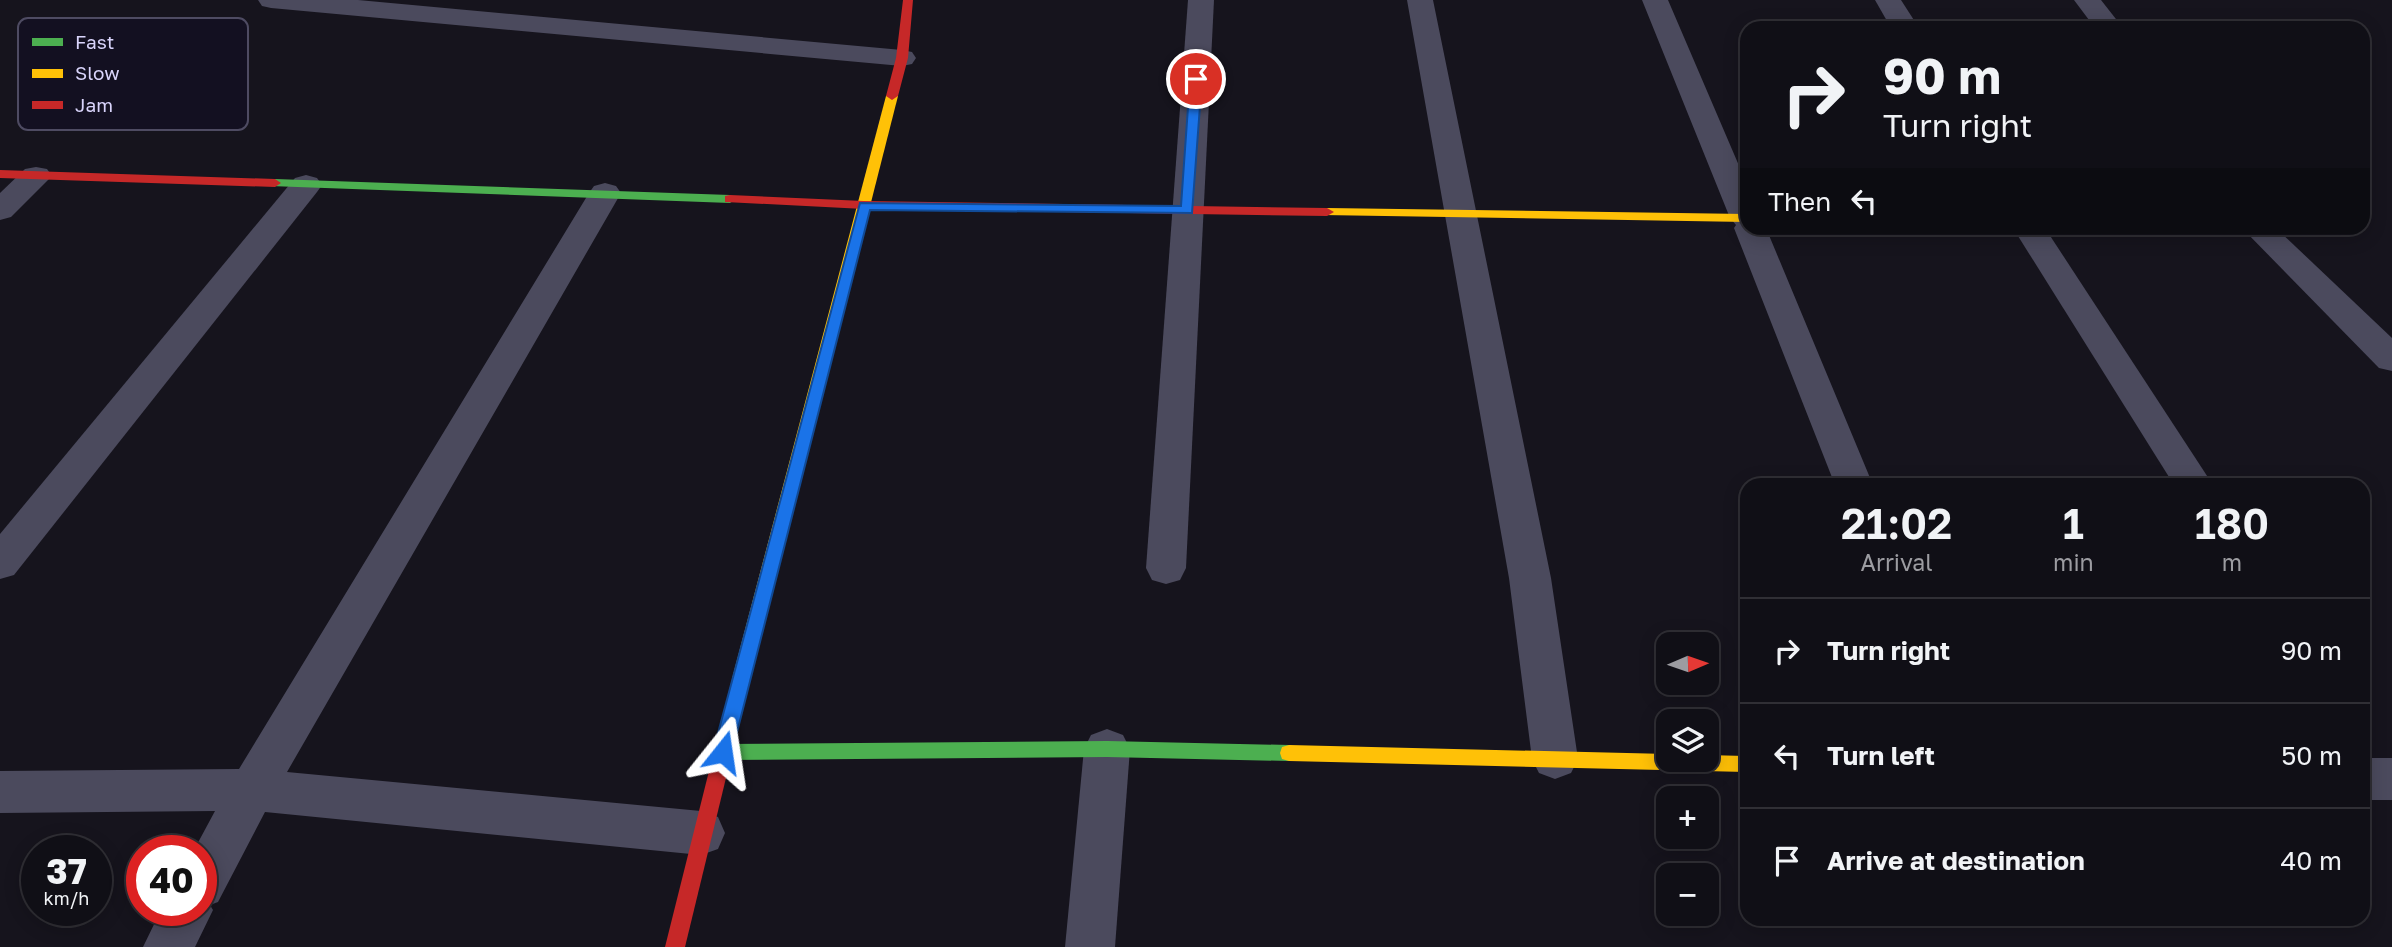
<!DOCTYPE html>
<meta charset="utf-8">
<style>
:root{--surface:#100f16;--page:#19181f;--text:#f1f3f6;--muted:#9c9ca1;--line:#302f35}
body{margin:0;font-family:"Golos Text",sans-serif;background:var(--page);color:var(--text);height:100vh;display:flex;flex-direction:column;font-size:26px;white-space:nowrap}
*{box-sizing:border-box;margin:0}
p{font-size:23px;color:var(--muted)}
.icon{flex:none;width:38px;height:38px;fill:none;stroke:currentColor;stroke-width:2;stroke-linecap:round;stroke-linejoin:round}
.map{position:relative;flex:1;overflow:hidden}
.details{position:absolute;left:1740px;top:478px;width:630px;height:448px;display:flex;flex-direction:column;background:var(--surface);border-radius:21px;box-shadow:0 4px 18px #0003,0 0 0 2px var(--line)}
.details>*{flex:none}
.top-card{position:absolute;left:1740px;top:21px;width:630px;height:214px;border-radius:21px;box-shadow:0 4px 18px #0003,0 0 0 2px var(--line);background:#100f16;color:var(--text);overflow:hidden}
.needle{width:46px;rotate:88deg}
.buttons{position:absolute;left:1656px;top:632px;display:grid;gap:14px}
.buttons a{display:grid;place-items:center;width:63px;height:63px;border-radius:14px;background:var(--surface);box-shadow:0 4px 18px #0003,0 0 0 2px var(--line);font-size:35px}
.speed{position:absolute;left:21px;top:835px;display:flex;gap:14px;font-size:35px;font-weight:700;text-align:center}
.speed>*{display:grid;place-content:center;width:91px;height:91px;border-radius:50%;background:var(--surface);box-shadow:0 4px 18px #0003,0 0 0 2px var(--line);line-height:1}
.speed small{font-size:18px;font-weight:400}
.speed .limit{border:10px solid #d22;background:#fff;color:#111}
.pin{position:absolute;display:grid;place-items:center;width:60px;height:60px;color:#fff;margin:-30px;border:4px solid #fff;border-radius:50%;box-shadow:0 2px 7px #0007}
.me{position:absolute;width:77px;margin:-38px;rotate:15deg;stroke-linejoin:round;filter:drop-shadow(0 0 5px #0008)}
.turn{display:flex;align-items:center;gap:24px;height:147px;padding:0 28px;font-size:32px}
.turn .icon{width:91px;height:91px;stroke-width:2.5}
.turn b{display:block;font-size:49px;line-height:60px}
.then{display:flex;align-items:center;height:66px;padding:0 28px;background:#0003;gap:14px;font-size:26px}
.eta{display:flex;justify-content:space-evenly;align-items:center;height:119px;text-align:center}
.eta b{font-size:42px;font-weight:600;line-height:49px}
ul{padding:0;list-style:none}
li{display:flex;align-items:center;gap:21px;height:105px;padding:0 28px;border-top:2px solid var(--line)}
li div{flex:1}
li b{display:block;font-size:26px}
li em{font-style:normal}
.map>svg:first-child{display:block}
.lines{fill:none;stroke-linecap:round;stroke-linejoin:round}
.street{fill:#4b4a5d;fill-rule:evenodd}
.fast{fill:#4caf50;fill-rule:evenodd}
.slow{fill:#ffc107;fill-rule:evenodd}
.jam{fill:#c62828;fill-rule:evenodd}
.route{fill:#1a73e8;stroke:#114b97;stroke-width:2}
.key{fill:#131021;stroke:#4e4b62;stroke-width:2}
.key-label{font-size:19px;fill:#d9d4fb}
</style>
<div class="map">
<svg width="2392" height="947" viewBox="0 0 2392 947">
<rect width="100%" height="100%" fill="#16141d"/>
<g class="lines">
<!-- street -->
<g class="street">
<path d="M258,0H358L902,50L912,52L916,58L912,64L902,66L271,8L262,6Z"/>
<path d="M1188,0H1214L1186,568L1180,580L1166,584L1152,580L1146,568Z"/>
<path d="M1407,0H1433L1551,578L1578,759L1571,773L1555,779L1539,773L1532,759L1509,578Z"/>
<path d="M1642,0H1668L1746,182V228H1766L1873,485H1835L1734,228L1736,225L1730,218Z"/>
<path d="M1875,0H1901L1919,28H1891Z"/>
<path d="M2074,0H2101L2123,28H2095Z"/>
<path d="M36,167L47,169L52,176L11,217L0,220V193L25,169Z"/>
<path d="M306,175L317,178L322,185L317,192L14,575L0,579V534L295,178Z"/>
<path d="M605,183L616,186L621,193L287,772L701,811L718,817L725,833L718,849L701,855L265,812L218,902L210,905L213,910L195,947H143L161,910H201V850H194L215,811L0,813V771L239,769L589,193L594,186Z"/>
<path d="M2013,228H2045L2213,485H2174Z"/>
<path d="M2242,228H2276L2392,338V371L2379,368Z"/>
<path d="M1107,729L1123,735L1130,749L1115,947H1065L1084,749L1091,735Z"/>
<rect x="2362" y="758" width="30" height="42"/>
</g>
<!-- fast -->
<g class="fast">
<path d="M275,179L730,195L736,199L730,203L270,186V180Z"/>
<path d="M1107,741L1289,745L1296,747L1298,753L1296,759L1289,761L1107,757L723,760L716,758L714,752L716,746L723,744Z"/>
</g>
<!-- slow -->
<g class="slow">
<path d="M892,92L898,96L750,679L747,684L741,687L735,684L732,679L886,96Z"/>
<path d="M1327,208L1746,214V222L1322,215V209Z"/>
<path d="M1289,745L1668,754V760H1706V755L1746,756V772L1289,761L1282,759L1280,753L1282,747Z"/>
</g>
<!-- jam -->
<g class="jam">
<path d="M903,0H913L908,58L898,96L892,100L886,96L896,58Z"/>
<path d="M0,170L275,179L281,183L275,187L0,178Z"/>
<path d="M730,195L864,201L1327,208L1334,212L1327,216L864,209L725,202V196Z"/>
<path d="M741,671L747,674L750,679L685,947H665L732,679L735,674Z"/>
</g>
</g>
<!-- route -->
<path class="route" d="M1196,75L1202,79L1192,213L870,210L732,752L729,758L723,761L716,758L713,752L860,203L1181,206L1190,79Z"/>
<!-- legend -->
<rect x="18" y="18" width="230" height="112" rx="10" class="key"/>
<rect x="32" y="38" width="31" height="8" fill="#4caf50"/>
<rect x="32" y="69" width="31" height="9" fill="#ffc107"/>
<rect x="32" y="101" width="31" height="8" fill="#c62828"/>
<g class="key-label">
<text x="75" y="49">Fast</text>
<text x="75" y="80">Slow</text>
<text x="75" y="112">Jam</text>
</g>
</svg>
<div class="buttons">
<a><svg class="needle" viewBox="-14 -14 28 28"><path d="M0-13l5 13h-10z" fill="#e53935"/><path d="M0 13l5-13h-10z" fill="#9c9ca1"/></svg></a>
<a><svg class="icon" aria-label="layers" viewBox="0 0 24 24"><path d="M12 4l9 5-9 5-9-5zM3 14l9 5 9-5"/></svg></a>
<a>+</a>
<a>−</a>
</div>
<div class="speed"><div>37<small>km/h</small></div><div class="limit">40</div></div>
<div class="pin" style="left:1196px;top:79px;background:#d93025"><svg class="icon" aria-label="arrive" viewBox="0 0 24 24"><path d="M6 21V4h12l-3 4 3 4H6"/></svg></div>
<svg class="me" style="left:723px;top:752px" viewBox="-20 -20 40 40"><path d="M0-17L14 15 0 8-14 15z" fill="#1a73e8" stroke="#fff" stroke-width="4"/></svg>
<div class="top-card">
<div class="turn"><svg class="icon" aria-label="right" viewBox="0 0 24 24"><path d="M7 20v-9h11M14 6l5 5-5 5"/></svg><div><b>90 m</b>Turn right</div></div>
<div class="then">Then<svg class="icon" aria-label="left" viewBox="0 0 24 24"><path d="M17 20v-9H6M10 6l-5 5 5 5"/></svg></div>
</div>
<section class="details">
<div class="eta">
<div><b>21:02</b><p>Arrival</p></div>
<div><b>1</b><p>min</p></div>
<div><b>180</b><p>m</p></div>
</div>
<ul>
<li><svg class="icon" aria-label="right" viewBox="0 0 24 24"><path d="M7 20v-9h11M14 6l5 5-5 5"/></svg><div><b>Turn right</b></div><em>90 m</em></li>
<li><svg class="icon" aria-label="left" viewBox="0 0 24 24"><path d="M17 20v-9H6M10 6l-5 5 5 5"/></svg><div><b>Turn left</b></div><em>50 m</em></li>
<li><svg class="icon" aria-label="arrive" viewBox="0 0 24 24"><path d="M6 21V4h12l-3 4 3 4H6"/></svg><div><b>Arrive at destination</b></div><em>40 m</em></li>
</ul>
</section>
</div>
